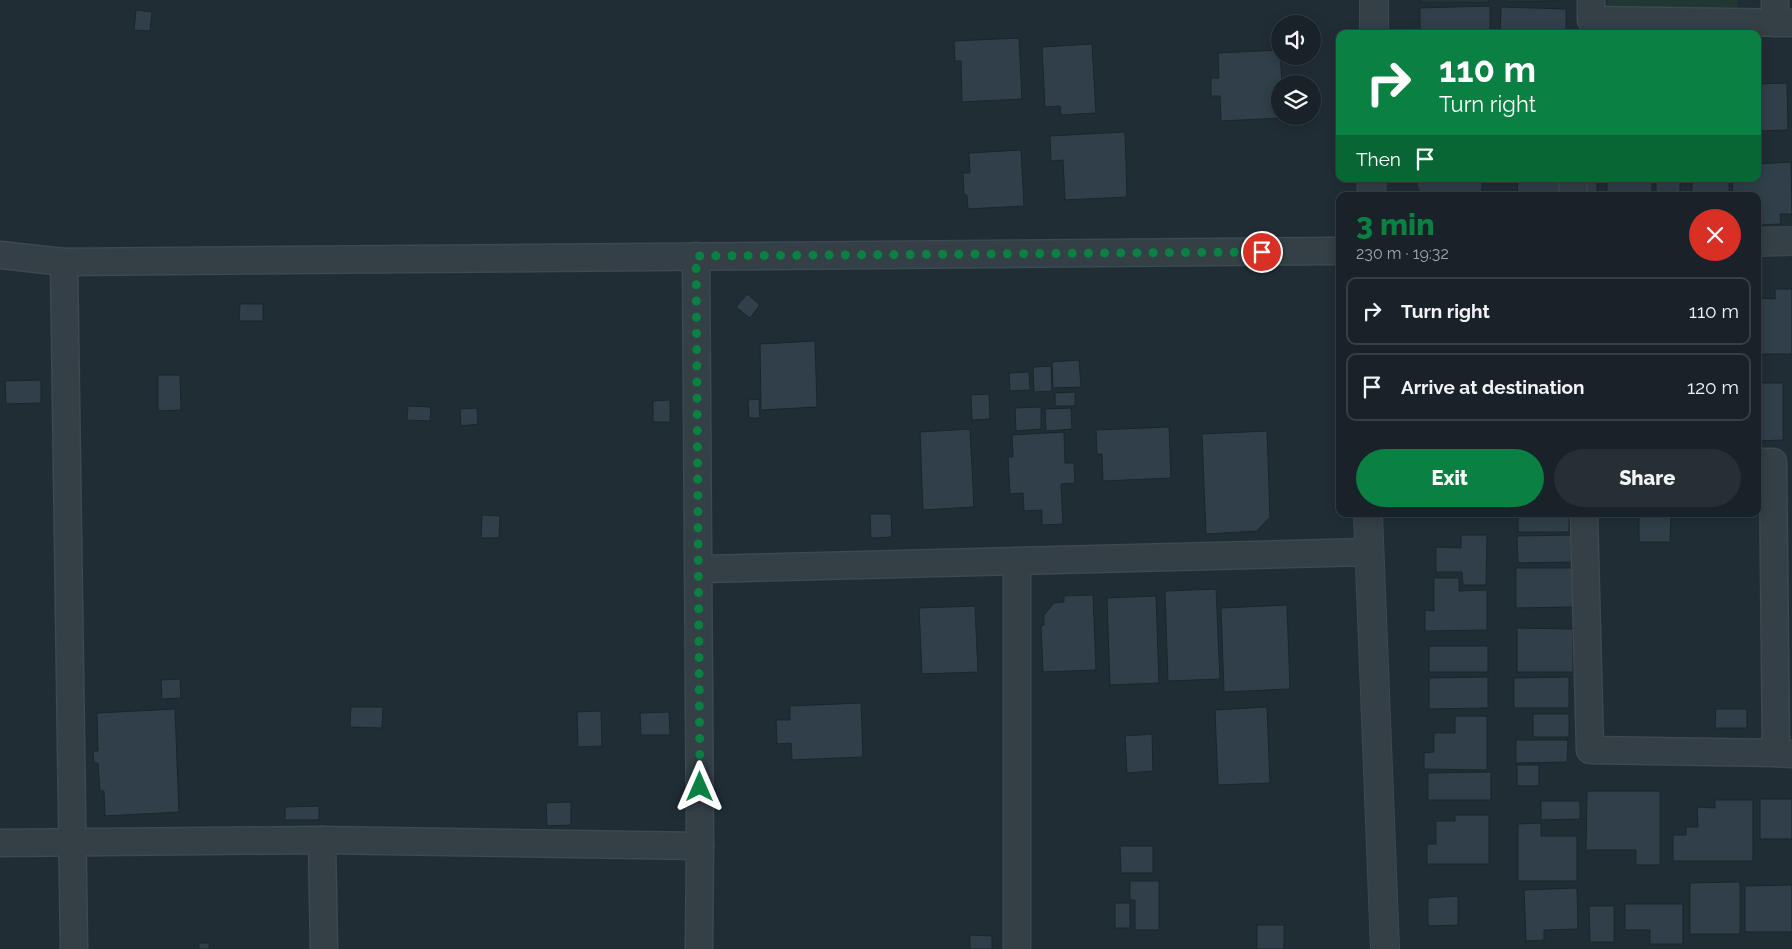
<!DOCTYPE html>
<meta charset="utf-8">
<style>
:root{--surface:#192228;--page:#262f34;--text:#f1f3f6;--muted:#9fa4a8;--line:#373f45;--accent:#0b8043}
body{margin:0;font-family:Raleway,sans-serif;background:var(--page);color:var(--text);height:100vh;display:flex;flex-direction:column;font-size:19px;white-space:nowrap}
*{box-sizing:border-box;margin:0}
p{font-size:16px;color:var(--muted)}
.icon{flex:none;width:28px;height:28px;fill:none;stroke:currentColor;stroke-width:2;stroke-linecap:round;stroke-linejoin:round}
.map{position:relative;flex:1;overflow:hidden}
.side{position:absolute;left:1336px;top:192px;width:425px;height:325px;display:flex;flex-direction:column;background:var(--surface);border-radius:10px;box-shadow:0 2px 12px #0003,0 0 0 1px var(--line)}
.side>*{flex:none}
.guide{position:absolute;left:1336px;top:30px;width:425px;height:152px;border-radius:10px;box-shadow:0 2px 12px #0003,0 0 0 1px var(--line);background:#0b8043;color:#fff;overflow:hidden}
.controls{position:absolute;left:1271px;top:15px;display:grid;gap:10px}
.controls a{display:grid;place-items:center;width:50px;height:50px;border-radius:50%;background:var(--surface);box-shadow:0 2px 12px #0003,0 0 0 1px var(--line);font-size:25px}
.pin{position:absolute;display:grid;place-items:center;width:42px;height:42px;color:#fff;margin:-21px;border:2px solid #fff;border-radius:50%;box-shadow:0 1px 5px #0007}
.me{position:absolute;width:55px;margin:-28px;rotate:0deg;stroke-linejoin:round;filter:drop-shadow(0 0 4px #0008)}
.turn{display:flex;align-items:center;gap:18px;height:105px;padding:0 20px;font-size:22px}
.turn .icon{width:65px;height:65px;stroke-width:2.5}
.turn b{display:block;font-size:35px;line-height:42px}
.then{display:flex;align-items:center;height:48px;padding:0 20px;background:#0003;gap:10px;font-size:19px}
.round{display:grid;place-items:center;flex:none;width:52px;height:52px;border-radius:26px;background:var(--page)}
.head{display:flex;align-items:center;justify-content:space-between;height:85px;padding:0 20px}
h1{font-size:30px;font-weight:800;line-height:38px;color:var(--accent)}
.action{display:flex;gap:10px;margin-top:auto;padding:10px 20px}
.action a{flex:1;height:58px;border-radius:30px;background:var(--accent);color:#fff;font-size:20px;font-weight:800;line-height:58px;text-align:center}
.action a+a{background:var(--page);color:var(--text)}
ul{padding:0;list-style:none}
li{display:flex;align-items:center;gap:15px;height:68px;margin:0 10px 8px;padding:0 10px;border:2px solid var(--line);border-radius:10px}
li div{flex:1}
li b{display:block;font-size:19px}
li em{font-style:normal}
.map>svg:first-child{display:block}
.green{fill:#223634}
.building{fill:#303f49;stroke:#1b262c}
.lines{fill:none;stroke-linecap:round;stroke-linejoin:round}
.minor-casing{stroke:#3d484f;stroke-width:29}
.tertiary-casing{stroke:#3d484f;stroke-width:30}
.minor{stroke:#343f46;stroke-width:26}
.tertiary{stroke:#343f46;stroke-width:28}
.route{stroke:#0b8043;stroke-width:9;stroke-dasharray:0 16.2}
</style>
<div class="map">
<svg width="1792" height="949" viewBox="0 0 1792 949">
<rect width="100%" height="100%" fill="#212d35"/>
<!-- green -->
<path class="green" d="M1608,0H1738L1737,8L1608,13Z"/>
<!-- building -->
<g class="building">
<rect x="1421" y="0" width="68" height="2"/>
<path d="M1506,0H1559V1L1506,2Z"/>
<path d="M1490,6V34H1420V8Z"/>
<path d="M1501,7L1566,9V34H1500Z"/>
<path d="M136,10L152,12L150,31L134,30Z"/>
<path d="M1019,38L1022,99L962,102L961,61H955L954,41Z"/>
<path d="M1092,44L1096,113L1061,115L1060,106L1045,107L1042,47Z"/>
<path d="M1280,50L1282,84H1280V116H1283V118L1221,121L1220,96H1211V78H1219L1218,53Z"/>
<path d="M1787,83L1788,130L1758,131V84Z"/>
<path d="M1125,132L1127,197L1065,200L1063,160L1051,161L1050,136Z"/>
<path d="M1021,150L1024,206L968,209L967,195H964L963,173H970L969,153Z"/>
<path d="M1791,162L1792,214H1780L1781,224L1758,225V196H1733L1732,179H1758V164Z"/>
<path d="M1417,179H1482V196H1422L1417,186Z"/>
<path d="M1518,179H1569L1568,194H1536V196H1517Z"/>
<rect x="1582" y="179" width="15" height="17"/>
<path d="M1599,179H1652V196H1607V182H1599Z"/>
<rect x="1656" y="179" width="24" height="17"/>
<rect x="1692" y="179" width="37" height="17"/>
<path d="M1775,289H1792V354H1758V298L1775,299Z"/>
<path d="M747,294L760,305L750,318L736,307Z"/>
<path d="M240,304H263V321H239Z"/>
<path d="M815,341L817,407L761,410L760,344Z"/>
<path d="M1079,360L1081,387L1053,388L1052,362Z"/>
<path d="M1051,366L1052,391L1034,392L1033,367Z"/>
<path d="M1029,372L1030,390L1010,391L1009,373Z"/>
<path d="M158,375H180L181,410L158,411Z"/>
<path d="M41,380V403L6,404L5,381Z"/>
<path d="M1758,383H1783V440L1758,441Z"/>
<path d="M1075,392V406H1055V393Z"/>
<path d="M989,394L990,419L972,420L971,395Z"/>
<path d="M759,399L760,418H749L748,400Z"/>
<path d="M670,400V422H653V401Z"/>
<path d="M408,406L431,407L430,421L407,420Z"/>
<path d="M1041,407V429L1016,431L1015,408Z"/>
<path d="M477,408L478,424L461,426L460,409Z"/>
<path d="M1071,408L1072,429L1046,431L1045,409Z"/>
<path d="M1169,427L1171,478L1103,481L1102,454H1097L1096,430Z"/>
<path d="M970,429L974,507L923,510L920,432Z"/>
<path d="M1267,431L1270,517L1257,531L1206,534L1202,434Z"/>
<path d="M1064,432L1065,463H1074L1075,483L1061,484L1063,524L1042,525V510L1024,511L1023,493L1010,494L1008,457H1013L1012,435Z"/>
<path d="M870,514H891L892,537L871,538Z"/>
<rect x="1518" y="514" width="51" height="18"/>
<path d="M1639,514H1671L1670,542H1639Z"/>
<path d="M482,515L500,516L499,538H481Z"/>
<path d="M1461,535H1487L1486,585H1463L1462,572H1436V547L1461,548Z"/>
<path d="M1572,535V562L1518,563L1517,536Z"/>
<path d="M1516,568H1574V607L1516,608Z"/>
<path d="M1434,578H1459V591L1487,590V630L1425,631V610L1434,611Z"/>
<path d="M1216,589L1220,679L1168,681L1165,591Z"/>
<path d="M1093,595L1096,670L1043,672L1041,626L1044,625V615L1054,603L1064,602V596Z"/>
<path d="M1156,596L1159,683L1110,685L1107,598Z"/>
<path d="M1287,605L1290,689L1224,692L1221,608Z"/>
<path d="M975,606L978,672L922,674L919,608Z"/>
<path d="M1517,628L1573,629V672H1517Z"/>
<rect x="1429" y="646" width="59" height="26"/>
<path d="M1488,677V708L1429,709V678Z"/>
<path d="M1569,677V708H1514V678Z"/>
<path d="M180,679L181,698L162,699L161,680Z"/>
<path d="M861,703L863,757L792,760L791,743L777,744L776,720H790V706Z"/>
<path d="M351,707H383L382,728L350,727Z"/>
<path d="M1267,707L1270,783L1218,785L1215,710Z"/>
<path d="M175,709L179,812L105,816L104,791H100L98,763H94L93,751H98L97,713Z"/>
<path d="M1716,709H1747V728H1715Z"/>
<path d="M601,711L602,746L578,747L577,712Z"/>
<path d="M669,712L670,735H641L640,713Z"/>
<rect x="1533" y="714" width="36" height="23"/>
<path d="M1455,716H1487V770L1424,769V753L1434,752V733H1455Z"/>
<path d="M1152,734L1153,771L1127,773L1125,736Z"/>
<path d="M1516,740H1568L1567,762L1516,763Z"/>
<rect x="1517" y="765" width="22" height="21"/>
<path d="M1491,772V800H1428V773Z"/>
<path d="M1587,791H1660V865H1636V850H1586Z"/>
<rect x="1760" y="799" width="32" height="40"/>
<path d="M1715,800H1753V861H1673V835H1686V827H1698L1697,807L1715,808Z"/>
<path d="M1541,801H1580V819L1541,820Z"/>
<path d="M571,802V825L547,826L546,803Z"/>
<path d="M319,806V820H285V807Z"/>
<path d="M1455,815H1489V864H1427V844H1436V821H1455Z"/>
<path d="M1541,823V836H1577V881H1518V824Z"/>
<path d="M1120,846H1153V873H1121Z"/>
<path d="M1130,881H1159V930H1135V900H1130Z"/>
<path d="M1740,882V934H1690V883Z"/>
<path d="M1792,885V932H1745V886Z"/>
<path d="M1577,888L1578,929L1544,930V940L1526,941L1524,890Z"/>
<path d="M1458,896V925L1428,926V898Z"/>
<rect x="1115" y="903" width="15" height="25"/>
<path d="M1625,904H1683V944H1650V930H1625Z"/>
<path d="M1589,906H1614V942H1590Z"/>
<rect x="1257" y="925" width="27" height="24"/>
<path d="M970,935L992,936V949H970Z"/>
<rect x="199" y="943" width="10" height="6"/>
</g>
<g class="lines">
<!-- minor casing -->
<g class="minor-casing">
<g id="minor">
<path d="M1591,0V20L1792,23"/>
<path d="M1775,0V23"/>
<path d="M1573,179V196"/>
<path d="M0,255L64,262L1340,251"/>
<path d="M696,256L700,846L699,949"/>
<path d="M64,262L74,949"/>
<path d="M1758,462H1773L1776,753L1792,754"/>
<path d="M1584,514L1590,750L1776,753"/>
<path d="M704,569L1369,552"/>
<path d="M322,840L324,949"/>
<path d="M0,843L322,840L700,846"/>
<path d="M1017,949V561"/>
</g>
</g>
<!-- tertiary casing -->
<g class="tertiary-casing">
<g id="tertiary">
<path d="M1374,34V0"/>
<path d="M1371,196L1372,179"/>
<path d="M1758,242L1792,241"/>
<path d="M1368,514L1385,949"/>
</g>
</g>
<!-- minor -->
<use href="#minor" class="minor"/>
<!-- tertiary -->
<use href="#tertiary" class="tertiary"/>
</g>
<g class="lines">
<!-- route -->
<path class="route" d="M700,787L696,256L1262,252"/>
</g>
</svg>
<div class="controls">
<a><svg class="icon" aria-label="sound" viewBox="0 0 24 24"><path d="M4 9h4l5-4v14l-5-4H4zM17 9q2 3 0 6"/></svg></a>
<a><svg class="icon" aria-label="layers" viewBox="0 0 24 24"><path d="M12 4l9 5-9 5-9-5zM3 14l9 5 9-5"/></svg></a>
</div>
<div class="pin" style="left:1262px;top:252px;background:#d93025"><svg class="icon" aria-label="arrive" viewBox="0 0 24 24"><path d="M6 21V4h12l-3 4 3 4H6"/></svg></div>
<svg class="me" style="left:700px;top:787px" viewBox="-20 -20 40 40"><path d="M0-17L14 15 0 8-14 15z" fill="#0b8043" stroke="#fff" stroke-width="4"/></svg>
<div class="guide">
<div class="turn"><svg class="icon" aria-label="right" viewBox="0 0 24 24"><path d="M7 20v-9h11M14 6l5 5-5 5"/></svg><div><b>110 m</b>Turn right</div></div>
<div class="then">Then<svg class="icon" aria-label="arrive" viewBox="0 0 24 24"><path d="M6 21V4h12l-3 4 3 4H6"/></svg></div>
</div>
<section class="side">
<div class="head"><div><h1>3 min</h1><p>230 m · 19:32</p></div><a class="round" style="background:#d93025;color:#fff"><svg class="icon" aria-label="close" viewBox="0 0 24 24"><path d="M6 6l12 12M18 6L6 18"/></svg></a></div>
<ul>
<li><svg class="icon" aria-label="right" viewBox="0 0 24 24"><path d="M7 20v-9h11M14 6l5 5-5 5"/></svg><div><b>Turn right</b></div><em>110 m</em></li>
<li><svg class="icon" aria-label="arrive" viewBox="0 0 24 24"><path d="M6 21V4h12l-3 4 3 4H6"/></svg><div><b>Arrive at destination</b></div><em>120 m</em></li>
</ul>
<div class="action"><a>Exit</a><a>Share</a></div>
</section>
</div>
